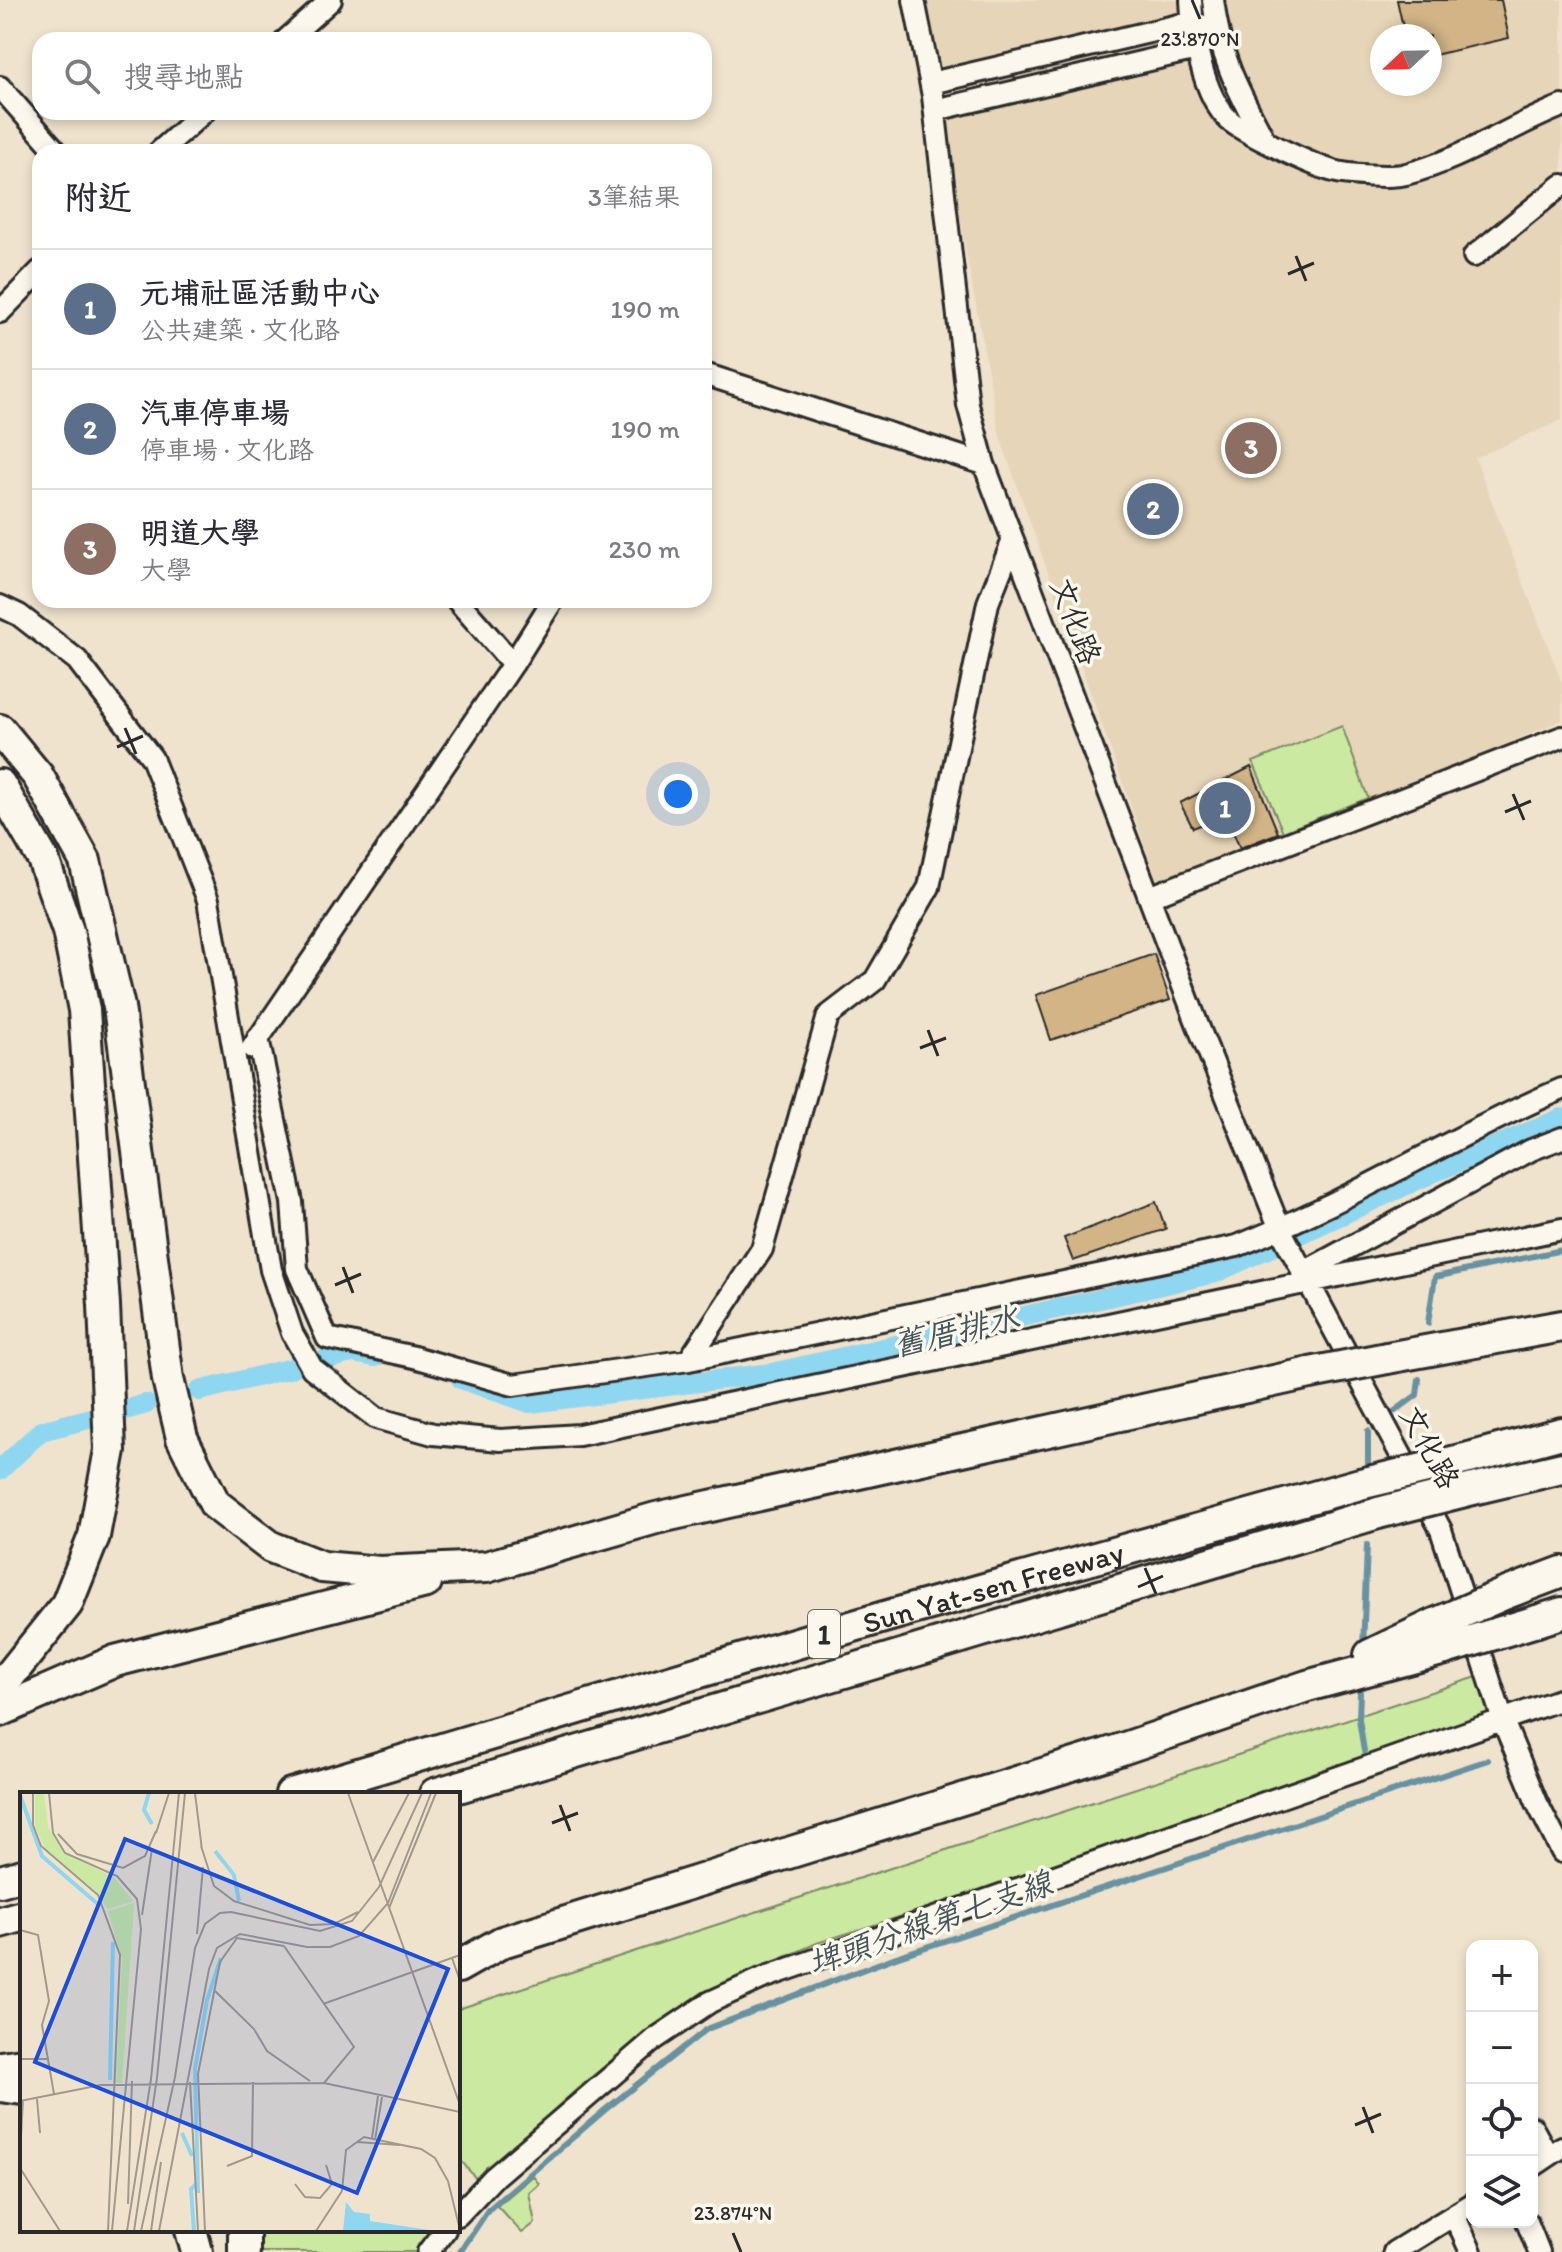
<!DOCTYPE html>
<html lang="zh-TW">
<meta charset="utf-8">
<style>
body{margin:0;font-family:Itim,"LXGW WenKai TC",sans-serif;background:#f2f2f3;color:#2b2b33}
.controls{position:absolute;right:24px;bottom:24px;display:grid;overflow:hidden;border-radius:16px;box-shadow:0 4px 12px #0003}
.controls button{width:72px;height:72px;display:grid;place-items:center;padding:0;border:0;border-bottom:2px solid #e1e1e2;background:#fff;color:#2b2b33;font:40px sans-serif}
.compass{position:absolute;left:1370px;top:24px;width:72px;height:72px;border-radius:50%;background:#fff;box-shadow:0 4px 12px #0003;rotate:248deg}
.you{position:absolute;left:678px;top:794px;width:28px;height:28px;margin:-20px;border:6px solid #fff;border-radius:50%;background:#1a73e8;box-shadow:0 0 0 12px #1a73e833}
.badge{display:grid;place-items:center;width:52px;height:52px;border-radius:50%;background:#1f6fb2;color:#fff;font-size:26px;font-weight:700}
.pin{position:absolute;translate:-50% -50%;border:4px solid #fff;box-shadow:0 2px 8px #0006}
.list{margin:0;padding:0;list-style:none}
h2{display:flex;justify-content:space-between;align-items:center;height:104px;margin:0;padding:0 32px;font-size:34px}
h2 small{font-size:26px;font-weight:400;color:#7c7c81}
.list li{display:grid;grid-template-columns:52px 1fr auto;gap:24px;align-items:center;box-sizing:border-box;height:120px;padding:0 32px;border-top:2px solid #e1e1e2}
.list b{display:block;font-size:30px;white-space:nowrap}
.list p{margin:0;font-size:26px;white-space:nowrap;color:#7c7c81}
.list em{font-size:26px;font-style:normal;color:#7c7c81}
.icon{flex:none;width:44px;height:44px;fill:none;stroke:currentColor;stroke-width:2;stroke-linecap:round;stroke-linejoin:round}
.map{position:relative;flex:none;width:1562px;height:2252px;overflow:hidden}
.search{position:absolute;background:#fff;box-shadow:0 4px 12px #0003;left:32px;top:32px;width:680px;height:88px;display:flex;align-items:center;gap:20px;box-sizing:border-box;padding:0 28px;border-radius:24px;color:#7c7c81;font-size:30px}
.panel{position:absolute;background:#fff;box-shadow:0 4px 12px #0003;left:32px;top:144px;width:680px;height:464px;border-radius:24px}
.map>svg:first-child{display:block}
.built{fill:#e6d5b8;fill-rule:evenodd}
.green{fill:#cbe9a1;stroke:#7b8a66;stroke-width:2}
.lines{fill:none;stroke-linecap:round;stroke-linejoin:round}
.stream{stroke:#6792a1;stroke-width:6}
.canal{stroke:#8fd6f0;stroke-width:20}
.building{fill:#d2b486;stroke:#2b2b2b;stroke-width:2}
.minor-casing{stroke:#2b2b2b;stroke-width:26}
.highway-casing{stroke:#2b2b2b;stroke-width:36}
.minor{stroke:#fbf7ec;stroke-width:20}
.highway{stroke:#fbf7ec;stroke-width:30}
.highway-bridge-casing{stroke:#2b2b2b;stroke-width:36;stroke-linecap:butt}
.highway-bridge{stroke:#fbf7ec;stroke-width:30}
.ticks{fill:none;stroke:#2b2b2b;stroke-width:3}
.labels{text-anchor:middle;dominant-baseline:central;stroke-width:7;stroke-linejoin:round;paint-order:stroke}
.shield{fill:#fbf7ec;stroke:#696865;stroke-width:2}
.shield-label{font-size:28px;font-weight:bold;fill:#2b2b2b}
.street-label{font-size:30px;fill:#2b2b2b;stroke:#fbf7ec}
.water-label{font-size:32px;font-style:italic;fill:#44565c;stroke:#fbf7ec}
.inset-river{fill:none;stroke:#8fd6f0;stroke-width:4}
.inset-road{fill:none;stroke:#a1998c;stroke-width:2}
.view{fill:#1d4ed8;fill-opacity:0.15;stroke:#1d4ed8;stroke-width:4}
.inset-edge{fill:none;stroke:#2b2b2b;stroke-width:4}
.ticks-label{font-size:20px;text-anchor:middle;fill:#2b2b2b;stroke:#fbf7ec;stroke-width:7;stroke-linejoin:round;paint-order:stroke}
</style>
<div class="map">
<svg width="1562" height="2252" viewBox="0 0 1562 2252">
<rect width="100%" height="100%" fill="#efe3cd"/>
<filter id="ink" filterUnits="userSpaceOnUse"><feTurbulence type="fractalNoise" baseFrequency=".0125" numOctaves="2"/><feDisplacementMap in="SourceGraphic" scale="16" xChannelSelector="R" yChannelSelector="G"/><feConvolveMatrix kernelMatrix="1 2 1 2 8 2 1 2 1" color-interpolation-filters="sRGB"/></filter>
<g filter="url(#ink)">
<!-- built -->
<path class="built" d="M925,0H1562V420L1475,458L1562,683V720L1280,839L1158,883L1000,437L963,235ZM1382,36H1430V84H1382Z"/>
<!-- green -->
<path class="green" d="M1342,726L1368,798L1283,832L1253,762Z
M1477,1677L1490,1714L1101,1853L817,1943L729,1982L649,2030L577,2089L477,2180L458,2157V2009Z
M533,2176L539,2184L529,2193L535,2223L522,2233L497,2206Z
M257,2230H431L417,2252H257Z"/>
<g class="lines">
<!-- stream -->
<path class="stream" d="M1428,1323L1435,1277L1562,1250
M1395,1411L1417,1395L1419,1379
M1368,1472V1431
M1363,1649L1367,1545
M1360,1692L1359,1719L1364,1751
M460,2252L488,2210L606,2109L707,2029L896,1957L1488,1760"/>
<!-- canal -->
<path class="canal" d="M326,1359L352,1353L375,1357
M461,1379L530,1403L772,1373L1215,1273L1435,1172L1562,1118
M199,1391L292,1368
M121,1411L146,1404
M0,1470L41,1431L96,1417"/>
</g>
<!-- building -->
<path class="building" d="M1397,0H1501L1509,38L1430,56V36H1405Z
M1251,767L1278,833L1240,848L1225,815L1193,828L1180,803Z
M1154,954L1170,1000L1051,1040L1036,995Z
M1156,1202L1166,1229L1073,1261L1064,1238Z"/>
<g class="lines">
<!-- minor casing -->
<g class="minor-casing">
<path id="minor" d="M914,0L933,96L968,405L984,464L1197,1023L1280,1229L1441,1530L1503,1721L1537,1803L1562,1852
M1191,0C1192,33 1203,96 1229,120C1245,134 1312,165 1333,171C1347,175 1392,178 1406,174C1461,160 1509,127 1562,106
M1213,0C1220,59 1238,90 1265,141
M286,40L331,0
M931,83L1192,22L1217,31L1197,49L935,110
M0,87L57,152
M159,152L204,112
M1474,256L1562,185
M0,312L40,271
M704,374L984,464
M457,600L513,664
M0,606L19,615L77,660L152,758L208,900L271,1270L292,1333L312,1368L376,1418L433,1434L501,1440L579,1435L1562,1229
M1149,897L1562,737
M258,1038L292,1202L297,1269L327,1338L414,1357L513,1385L689,1360L1237,1246C1349,1202 1452,1136 1562,1089
M252,1048L513,664L553,600
M1302,1273L1531,1150L1562,1138
M689,1360L762,1249L828,1016L875,980L929,887L988,603L1013,540
M1532,2127L1548,2156
M1532,2167L1562,2147
M458,2215L494,2177L655,2039L710,2002L763,1978L1562,1699
M1454,2215L1471,2252
M1527,2222L1539,2252
M428,2252L445,2230
M1394,2252L1472,2204"/>
</g>
<!-- highway casing -->
<g class="highway-casing">
<g id="highway">
<path d="M0,730L38,776L85,861L119,1007L168,1379L182,1438L215,1504L271,1547L322,1567L380,1572L486,1567L656,1518L1310,1373"/>
<path d="M0,785L43,859L68,931L84,1010L104,1305L110,1450L94,1536L67,1604L11,1674L0,1682"/>
<path d="M1387,1358L1562,1326"/>
<path d="M1469,1458L1562,1433"/>
<path d="M1473,1489L1562,1468"/>
<path d="M1504,1594L1562,1572"/>
<path d="M1537,1621L1562,1613"/>
<path d="M1370,1655L1435,1624"/>
<path d="M0,1711L115,1661L426,1582"/>
<path id="s1" d="M291,1794L884,1617L1360,1484"/>
<path d="M435,1794L1378,1513"/>
<path d="M0,1881L22,1875"/>
<path d="M0,1922L22,1916"/>
<path d="M458,1967L502,1942L1107,1754L1307,1686L1445,1649"/>
<path d="M0,2067L22,2064"/>
<path d="M0,2086L22,2089"/>
<path d="M191,2230L197,2252"/>
<path d="M244,2252V2230"/>
</g>
</g>
<!-- minor -->
<use href="#minor" class="minor"/>
<!-- highway -->
<use href="#highway" class="highway"/>
<!-- highway-bridge casing -->
<g class="highway-bridge-casing">
<path id="highway-bridge" d="M1310,1373L1387,1358
M1360,1484L1469,1458
M1378,1513L1473,1489
M1435,1624L1504,1594
M1445,1649L1537,1621"/>
</g>
<!-- highway-bridge -->
<use href="#highway-bridge" class="highway-bridge"/>
</g>
</g>
<!-- ticks -->
<path class="ticks" d="M1192,0L1200,19M1296,256L1306,281M1288,274L1314,263M125,728L136,754M117,747L143,736M1513,794L1524,820M1505,812L1531,801M928,1030L938,1056M920,1048L946,1038M343,1267L353,1293M335,1285L361,1274M1145,1568L1156,1594M1138,1587L1163,1576M560,1805L570,1831M552,1823L578,1813M1363,2107L1373,2133M1355,2125L1381,2114M733,2233L741,2252"/>
<g class="labels">
<!-- shield labels -->
<rect class="shield" x="808" y="1610" width="32" height="48" rx="6"/>
<g class="shield-label">
<text x="824" y="1634">1</text>
</g>
<!-- street labels -->
<g class="street-label">
<text transform="translate(1076 621) rotate(69)">文化路</text>
<text transform="translate(1430 1447) rotate(61)">文化路</text>
<text stroke="none"><textPath href="#s1" startOffset="732">Sun Yat-sen Freeway</textPath></text>
</g>
<!-- water labels -->
<g class="water-label">
<text transform="translate(956 1331) rotate(-13)">舊厝排水</text>
<text transform="translate(930 1923) rotate(-19)">埤頭分線第七支線</text>
</g>
</g>
<!-- overview -->
<g transform="translate(20 1792)">
<rect width="440" height="440" fill="#efe3cd"/>
<path d="M15,1H24L28,36L44,61L94,85L113,109L88,117L73,97L28,62L15,35ZM114,111L102,291H96L102,167L88,119Z" fill="#cbe9a1"/>
<path d="M326,410L334,420L350,422V429L416,439H323Z" fill="#8fd6f0"/>
<path class="inset-river" d="M129,1L124,18L132,32M0,3L22,64L80,114M195,59L214,83L219,109M90,288L93,150M162,341L172,364M178,401L175,277L187,208L201,166M174,439L171,397L178,390"/>
<path class="inset-road" d="M13,1V33L21,54L78,103L100,163L88,439M29,1L33,41L45,61L97,84L117,107L121,137L92,439M175,1L182,58M328,1L440,313M136,41L149,1M38,42L57,62L103,76L125,64L136,39M181,54L194,94L214,109L290,133L314,132L338,120M353,70L389,1M369,116L416,1M122,123L132,57M0,138L18,143L29,209L22,233L34,302M177,142L183,75M264,154L334,255L304,291M432,166L440,189M194,198L234,237L247,259L290,289M303,212L440,163M0,267H28M170,290L178,439M17,307L20,341M0,309L81,293L304,291L440,320M352,346L358,304M355,348L362,305M337,350L380,353M0,361L3,309M207,374L232,364L233,290M0,376L40,439M275,392L285,405L300,406L312,392L306,373M108,412L112,289M107,439L131,287L159,1M114,439L137,286L165,1M121,439L155,285L175,156L185,132L200,121L211,120L300,139L332,129L359,95L402,1M131,439L141,370M139,439L189,177L197,156L220,142L287,155H310L339,144L368,111L411,1M185,439L178,282L200,170L217,146L264,154M296,439L322,399L326,358L344,345L401,357L415,366L428,389L440,438"/>
<path class="view" d="M105,47L428,177L337,401L15,270Z"/>
<rect width="440" height="440" class="inset-edge"/>
</g>
<g class="ticks-label">
<text x="1200" y="46">23.870°N</text>
<text x="733" y="2220">23.874°N</text>
</g>
</svg>
<div class="controls">
<button>+</button>
<button>−</button>
<button><svg class="icon" aria-label="locate" viewBox="0 0 24 24"><circle cx="12" cy="12" r="6"/><path d="M12 2v4M12 18v4M2 12h4M18 12h4"/></svg></button>
<button><svg class="icon" aria-label="layers" viewBox="0 0 24 24"><path d="M12 4l9 5-9 5-9-5zM3 14l9 5 9-5"/></svg></button>
</div>
<svg class="compass" viewBox="-18 -18 36 36"><path d="M0-13l5 13h-10z" fill="#e53935"/><path d="M0 13l5-13h-10z" fill="#7c7c81"/></svg>
<div class="you"></div>
<div class="pin badge" style="left:1225px;top:808px;background:#5c6f8a">1</div>
<div class="pin badge" style="left:1153px;top:509px;background:#5c6f8a">2</div>
<div class="pin badge" style="left:1251px;top:448px;background:#8d6e63">3</div>
<div class="search"><svg class="icon" aria-label="search" viewBox="0 0 24 24"><circle cx="10" cy="10" r="6"/><path d="M15 15l6 6"/></svg>搜尋地點</div>
<section class="panel">
<h2>附近<small>3筆結果</small></h2>
<ul class="list">
<li><span class="badge" style="background:#5c6f8a">1</span><div><b>元埔社區活動中心</b><p>公共建築 · 文化路</p></div><em>190 m</em></li>
<li><span class="badge" style="background:#5c6f8a">2</span><div><b>汽車停車場</b><p>停車場 · 文化路</p></div><em>190 m</em></li>
<li><span class="badge" style="background:#8d6e63">3</span><div><b>明道大學</b><p>大學</p></div><em>230 m</em></li>
</ul>
</section>
</div>
